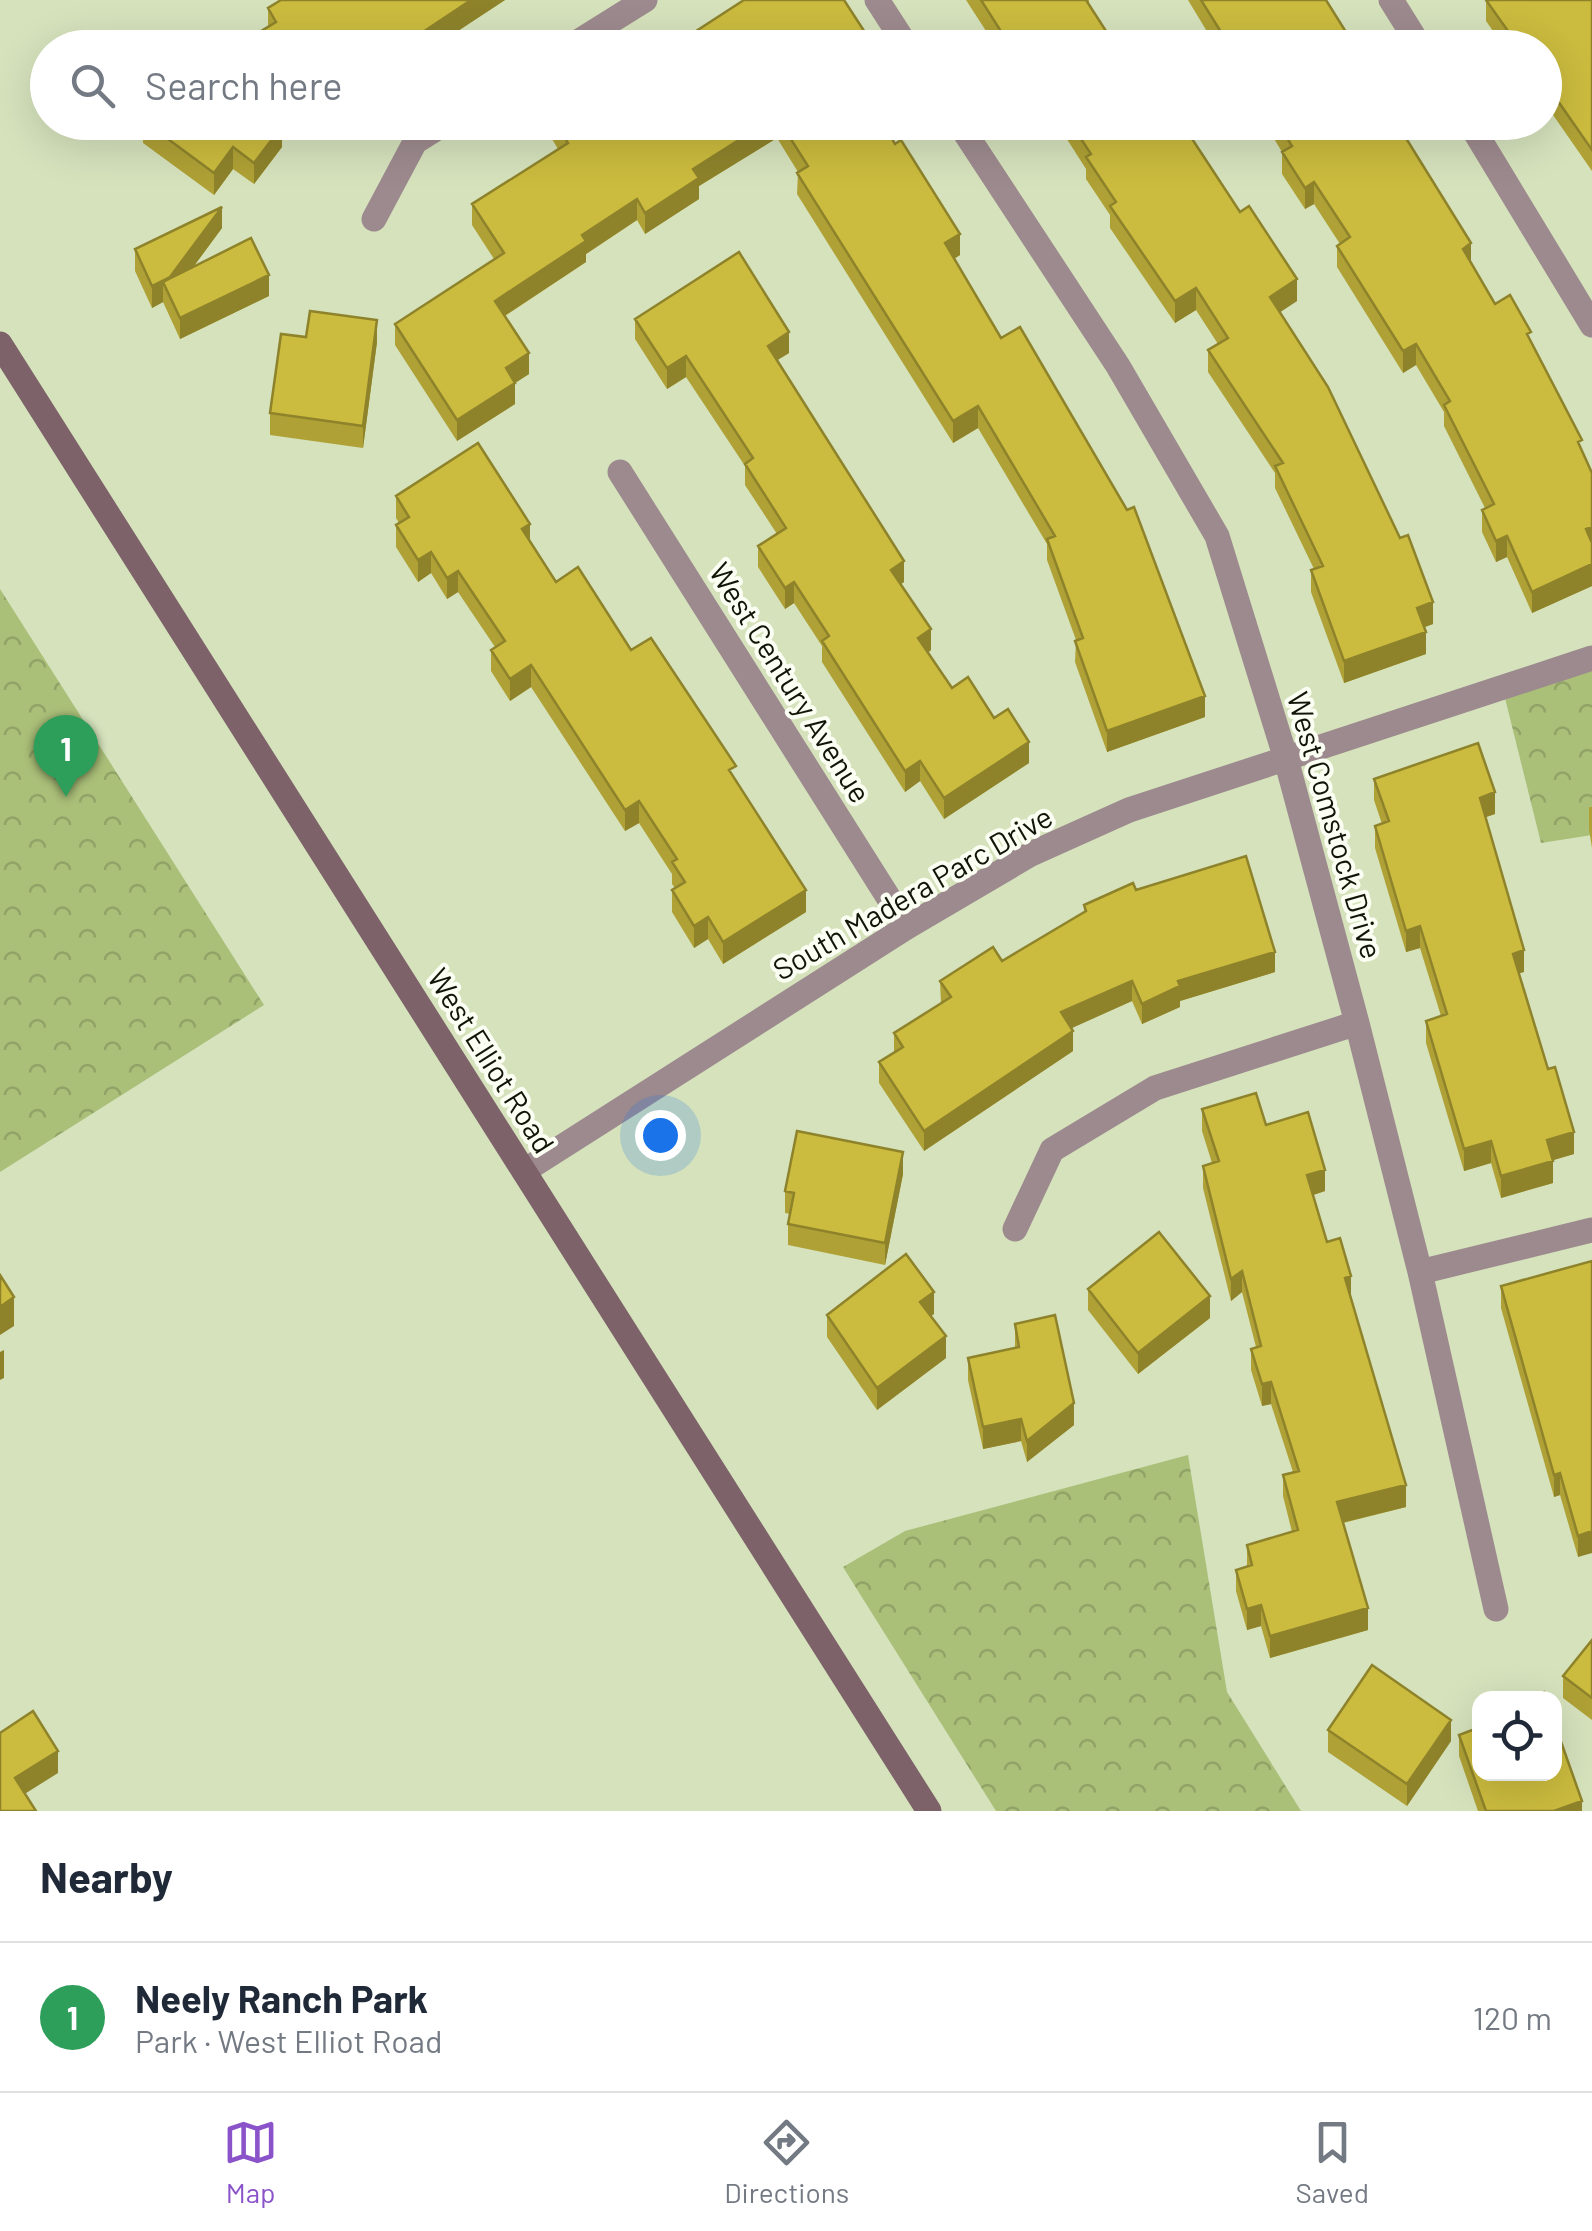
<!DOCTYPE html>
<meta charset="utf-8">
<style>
body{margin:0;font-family:Barlow,sans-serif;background:#f2f2f3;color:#1f2937}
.controls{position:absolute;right:30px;bottom:30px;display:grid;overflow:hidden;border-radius:20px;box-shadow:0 10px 40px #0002}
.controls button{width:90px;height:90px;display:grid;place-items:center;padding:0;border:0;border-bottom:2px solid #e0e1e3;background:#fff;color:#1f2937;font:50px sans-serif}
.you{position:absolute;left:660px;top:1135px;width:35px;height:35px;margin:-25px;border:8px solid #fff;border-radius:50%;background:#1a73e8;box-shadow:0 0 0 15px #1a73e833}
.badge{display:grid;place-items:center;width:65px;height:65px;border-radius:50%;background:#8a53ca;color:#fff;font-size:32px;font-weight:700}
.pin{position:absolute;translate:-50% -82px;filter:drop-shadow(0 2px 5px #0008)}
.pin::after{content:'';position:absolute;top:52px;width:35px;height:30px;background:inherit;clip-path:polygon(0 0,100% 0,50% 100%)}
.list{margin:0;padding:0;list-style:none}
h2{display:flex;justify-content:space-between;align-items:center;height:130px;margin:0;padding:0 40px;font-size:42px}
h2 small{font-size:32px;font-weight:400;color:#747a83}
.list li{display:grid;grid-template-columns:65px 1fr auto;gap:30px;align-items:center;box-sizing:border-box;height:150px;padding:0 40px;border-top:2px solid #e0e1e3}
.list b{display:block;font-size:38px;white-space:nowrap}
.list p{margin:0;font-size:32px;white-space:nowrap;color:#747a83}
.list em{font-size:32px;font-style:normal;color:#747a83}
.icon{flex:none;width:55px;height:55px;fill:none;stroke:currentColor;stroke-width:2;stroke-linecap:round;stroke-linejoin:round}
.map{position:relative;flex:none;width:1592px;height:1811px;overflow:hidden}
.search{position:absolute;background:#fff;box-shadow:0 10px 40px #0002;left:30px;right:30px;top:30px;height:110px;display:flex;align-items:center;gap:25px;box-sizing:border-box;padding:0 35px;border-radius:55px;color:#747a83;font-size:38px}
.sheet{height:280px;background:#fff}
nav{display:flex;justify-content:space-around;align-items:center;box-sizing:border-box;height:140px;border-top:2px solid #e0e1e3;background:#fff;font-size:28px;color:#747a83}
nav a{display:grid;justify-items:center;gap:5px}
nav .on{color:#8a53ca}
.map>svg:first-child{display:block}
.forest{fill:url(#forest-crowns)}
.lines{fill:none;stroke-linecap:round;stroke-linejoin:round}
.minor{stroke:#9d8a8e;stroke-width:25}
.tertiary{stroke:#9d8a8e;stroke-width:25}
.secondary{stroke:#7d6269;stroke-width:25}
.wall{fill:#afa135}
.shaded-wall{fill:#8e832b}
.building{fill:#cbbb3e;stroke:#8e832b;stroke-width:2.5}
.labels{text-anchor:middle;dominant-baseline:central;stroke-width:8;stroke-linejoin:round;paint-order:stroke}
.street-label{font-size:30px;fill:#111507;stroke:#fbfff3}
</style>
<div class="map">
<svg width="1592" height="1811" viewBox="0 0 1592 1811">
<defs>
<pattern id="forest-crowns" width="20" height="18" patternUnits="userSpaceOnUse" patternTransform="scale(2.5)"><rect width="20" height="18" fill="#aabf78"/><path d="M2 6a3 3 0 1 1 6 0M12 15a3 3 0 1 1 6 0" fill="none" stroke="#91a366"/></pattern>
</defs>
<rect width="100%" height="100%" fill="#d5e2bc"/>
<!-- forest -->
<path class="forest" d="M0,589L264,1005L0,1172Z
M1592,658V835L1541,843L1502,686Z
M1188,1455L1227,1692L1301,1811H996L843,1567L905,1531Z"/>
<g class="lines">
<!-- minor -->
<path class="minor" d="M877,0L908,48
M1391,0L1421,48
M568,48L645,0
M958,122L1118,366L1217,536L1286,759L1357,1023L1420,1272L1496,1609
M1469,122L1592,325
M374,219L415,142L447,122
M620,472L907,927
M1015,1229L1052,1150L1155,1088L1357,1023
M1420,1272L1592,1230"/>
<!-- tertiary -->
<path class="tertiary" d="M524,1171L907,927L1031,854L1129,810L1592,658"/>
<!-- secondary -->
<path class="secondary" d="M0,344L929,1811"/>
</g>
<!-- wall -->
<path class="wall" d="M281,0H505L432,48H258V33L268,27V8Z
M966,0H1089V5L1117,48H997Z
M1188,0H1326L1356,48H1217Z
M1486,0H1592V171L1544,102V48H1505L1486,21Z
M143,122H277L282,147L254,184L233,169L214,195L143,143Z
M552,122H882L960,255L954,259L1205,717L1107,752L1075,662L1076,640L1047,560V544L978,428L953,443L797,194L798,172L777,138L699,186V199L645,234L637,220L586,254V262L505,316L529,374L515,383V404L457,441L395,345V324L494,259L472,225V204L558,149L552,139Z
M1056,122H1166L1297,301L1279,312L1433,624L1424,627L1426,654L1344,683L1311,592V570L1314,569L1275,488V473L1208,372V350L1218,344L1196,310L1175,323L1110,228V215L1086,179V169Z
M1264,122H1396L1471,264L1495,304L1531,344L1592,473V586L1532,613L1507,557L1496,562L1482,532V510L1485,508L1444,426V412L1416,365L1403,373L1337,267V246L1340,244L1314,204L1305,209L1282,174V152Z
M222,228L194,266L269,296L180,339L163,302L152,308L135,271V249Z
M635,319L789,353L777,360L904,582L901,584L931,650L928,653L952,688L994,718L1029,763L944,819L920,781L905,792L822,662V646L794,603L785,609L758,567V546L777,534L745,485V466L686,377L667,389L635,339Z
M306,337L377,342L363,448L270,435V413Z
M396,496L530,542L556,582L631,650L736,779L806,912L723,964L708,939L694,948L672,912V890L675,888L672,884V874L639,823L625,831L531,687L510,701L491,671V650L495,647L458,592L447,599L431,573L418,582L396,547V525L399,523L396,518Z
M1374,779L1495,814L1486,817L1524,972L1519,973L1574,1154L1553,1160V1183L1501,1198L1491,1163L1464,1171L1426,1043V1021L1441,1016L1420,948L1406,952L1375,848V826L1382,824L1374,800Z
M1589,807H1592V848L1589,829Z
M1136,890L1275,972L1180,1001V1007L1142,1024L1132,1001L1071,1028L1073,1051L924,1151L879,1083V1062L894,1053V1033L941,1003L940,981L1002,961L1084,912V905Z
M1202,1109L1266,1125L1325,1191L1313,1195L1327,1242L1351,1298L1406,1507L1343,1523L1368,1630L1270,1658L1261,1626L1247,1630L1236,1591V1570L1247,1567V1545L1292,1532L1283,1496V1475L1293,1472L1271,1404L1262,1406L1251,1370V1349L1256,1347L1242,1292L1231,1301L1203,1188V1166L1212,1163L1202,1131Z
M903,1174L885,1265L788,1245V1224L790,1214L785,1213V1191Z
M1592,1261L1578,1557L1560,1495L1554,1497L1501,1308V1286Z
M1088,1289L1210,1318L1138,1374L1088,1310Z
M934,1314L931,1316L946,1358L877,1410L827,1337V1315Z
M1015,1324L1074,1425L1027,1462L1021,1441L983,1449L968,1380V1358L1015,1348Z
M1592,1640V1720L1563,1698V1676Z
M1328,1730L1451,1741L1407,1806L1328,1752Z
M1459,1735L1582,1811H1478L1459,1756Z"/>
<!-- shaded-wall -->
<path class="shaded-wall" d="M471,0H505L432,48H399Z
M868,37V48H852Z
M1016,39V48H1009V44Z
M767,122H777V138L699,186V199L645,234V213L693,169Z
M282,126V147L254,184V163Z
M233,147V169L214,195V173Z
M1314,182V204L1305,209V188Z
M637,199V220L586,254V262L495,322V301L582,235Z
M222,207V228L171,297L163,282V302L152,308V286Z
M960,234V255L945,264V243Z
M1471,243V265L1463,249Z
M269,275V296L180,339V318Z
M1297,279V301L1270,319V297Z
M1196,288V310L1175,323V301Z
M377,320V342L363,448V426Z
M789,332V353L768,366V346Z
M1416,344V365L1403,373V351Z
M529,353V374L515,383V404L457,441V420L506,368Z
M686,356V377L667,389V368Z
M978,406V428L953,443V421Z
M530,524V546L522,529Z
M1592,527V548L1586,529Z
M1507,536V557L1496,562V541Z
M431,552V573L418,582V560Z
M904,561V582L891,591V570Z
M1592,564V586L1532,613V592Z
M458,571V592L447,599V578Z
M794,582V603L785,609V588Z
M1433,602V624L1417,630V608Z
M931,629V650L918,659V638Z
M1426,632V654L1344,683V661Z
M531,665V687L510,701V679Z
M1205,696V717L1107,752V731Z
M1029,742V763L944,819V798Z
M920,761V781L905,792V771Z
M1495,792V814L1480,819V798Z
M639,801V823L625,831V810Z
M806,890V912L723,964V942Z
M708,917V939L694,948V926Z
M1420,926V948L1406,952V931Z
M1524,950V972L1513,975V954Z
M1275,952V972L1180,1001V1007L1142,1024V1004L1178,981Z
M1132,981V1001L1061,1033V1012Z
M1073,1031V1051L924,1151V1131Z
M1574,1132V1154L1547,1162V1140Z
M1491,1141V1163L1464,1171V1149Z
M903,1152V1174L885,1265V1243Z
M1553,1161V1183L1501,1198V1176Z
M1325,1170V1191L1307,1197V1175Z
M1242,1271V1292L1231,1301V1279Z
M1351,1276V1298L1345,1278Z
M934,1292V1314L920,1324V1302Z
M1210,1296V1318L1138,1374V1353Z
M14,1297V1326L0,1335V1307Z
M946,1336V1358L877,1410V1388Z
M4,1350V1378L0,1380V1352Z
M1271,1382V1404L1262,1406V1384Z
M1074,1403V1425L1027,1462V1441Z
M1021,1419V1441L983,1449V1427Z
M1560,1473V1495L1554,1497V1475Z
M1406,1485V1507L1337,1524V1502Z
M1592,1531V1553L1578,1557V1536Z
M1261,1605V1626L1247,1630V1609Z
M1368,1608V1630L1270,1658V1636Z
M1451,1720V1741L1407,1806V1784Z
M58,1751V1773L15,1800V1778Z
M1582,1801V1811H1554Z"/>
<!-- building -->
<path class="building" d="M281,0H471L399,48H267L258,33L276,22L268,8Z
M744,0H844L868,37L852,48H670Z
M981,0H1086L1117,48H1022L1016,39L1009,44Z
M1201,0H1326L1356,48H1231Z
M1486,0H1592V150L1544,81V48H1520Z
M145,122H277L282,126L254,163L233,147L214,173Z
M555,122H767L693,169L699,178L645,213L637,199L582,235L586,241L495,301L529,353L506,368L515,383L457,420L395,324L504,253L472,204L568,143Z
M780,122H882L895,144L901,140L960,234L945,243L1001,338L1020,327L1127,510L1134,507L1205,696L1107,731L1075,641L1083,638L1047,539L1055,536L978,406L953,421L797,173L808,166Z
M1070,122H1166L1172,132L1183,125L1240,212L1249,206L1297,279L1270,297L1328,387L1400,538L1408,535L1433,602L1417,608L1426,632L1344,661L1311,570L1323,566L1275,466L1283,463L1208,350L1228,338L1196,288L1175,301L1110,206L1116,202L1086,157L1091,154Z
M1277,122H1396L1471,243L1463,249L1495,304L1510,295L1531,332L1527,334L1582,440L1578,442L1592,473V527L1586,529L1592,543V564L1532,592L1507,536L1496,541L1482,510L1494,504L1444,405L1450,401L1416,344L1403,351L1337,246L1350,237L1314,182L1305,188L1282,152L1292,146Z
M222,207L170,277L152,286L135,249Z
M251,238L269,275L180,318L163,282Z
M739,252L789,332L768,346L904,561L891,570L931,629L918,638L952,688L968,677L994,718L1008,709L1029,742L944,798L920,761L905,771L822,641L829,636L794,582L785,588L758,546L786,528L745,464L753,458L686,356L667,368L635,319Z
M310,311L377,320L363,426L270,413L281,334L306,337Z
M478,443L530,524L522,529L556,582L578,567L631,650L651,638L736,766L729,770L806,890L723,942L708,917L694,926L672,890L685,882L672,862L677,859L639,801L625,810L531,665L510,679L491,650L505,641L458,571L447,578L431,552L418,560L396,525L409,517L396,496Z
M1478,743L1495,792L1480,798L1524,950L1513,954L1548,1069L1555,1067L1574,1132L1547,1140L1553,1161L1501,1176L1491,1141L1464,1149L1426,1021L1447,1014L1420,926L1406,931L1375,826L1389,821L1374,779Z
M1246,856L1275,952L1178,981L1180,986L1142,1004L1132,981L1061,1012L1073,1031L924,1131L879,1062L903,1047L894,1033L951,997L940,981L993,947L1002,961L1086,911L1084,905L1133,883L1136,890Z
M1256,1093L1266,1125L1308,1112L1325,1170L1307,1175L1327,1242L1340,1238L1351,1276L1345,1278L1406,1485L1337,1502L1368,1608L1270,1636L1261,1605L1247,1609L1236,1570L1252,1565L1247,1545L1298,1530L1283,1475L1299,1471L1271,1382L1262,1384L1251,1349L1261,1346L1242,1271L1231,1279L1203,1166L1219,1161L1202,1109Z
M797,1131L903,1152L885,1243L788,1224L794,1193L785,1191Z
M1159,1232L1210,1296L1138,1353L1088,1289Z
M906,1254L934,1292L920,1302L946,1336L877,1388L827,1315Z
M1592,1261V1531L1578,1536L1560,1473L1554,1475L1501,1286Z
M0,1275L14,1297L0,1307Z
M1055,1315L1074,1403L1027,1441L1021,1419L983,1427L968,1358L1019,1347L1015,1324Z
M1592,1640V1698L1563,1676Z
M1372,1665L1451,1720L1407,1784L1328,1730Z
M1544,1692L1546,1698H1523Z
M33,1711L58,1751L15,1778L36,1811H0V1733Z
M1554,1722L1582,1801L1554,1811H1486L1459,1735L1480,1727V1774H1554Z"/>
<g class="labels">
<!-- street labels -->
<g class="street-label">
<text transform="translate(791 682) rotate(58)">West Century Avenue</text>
<text transform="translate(1336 825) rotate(74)">West Comstock Drive</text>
<text transform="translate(912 892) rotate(-30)">South Madera Parc Drive</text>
<text transform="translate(492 1060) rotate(58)">West Elliot Road</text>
</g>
</g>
</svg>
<div class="controls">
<button><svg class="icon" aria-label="locate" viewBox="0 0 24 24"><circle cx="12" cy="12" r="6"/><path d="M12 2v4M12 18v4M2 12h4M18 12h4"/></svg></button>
</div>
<div class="you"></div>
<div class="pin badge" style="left:66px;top:797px;background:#2e9e5b">1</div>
<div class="search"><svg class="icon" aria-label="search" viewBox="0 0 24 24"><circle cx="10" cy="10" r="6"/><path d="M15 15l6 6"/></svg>Search here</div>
</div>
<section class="sheet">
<h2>Nearby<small></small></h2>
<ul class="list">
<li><span class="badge" style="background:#2e9e5b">1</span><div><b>Neely Ranch Park</b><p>Park · West Elliot Road</p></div><em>120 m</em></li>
</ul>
</section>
<nav>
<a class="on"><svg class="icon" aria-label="map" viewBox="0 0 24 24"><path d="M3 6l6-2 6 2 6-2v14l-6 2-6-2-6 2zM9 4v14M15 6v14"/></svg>Map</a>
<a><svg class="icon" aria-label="directions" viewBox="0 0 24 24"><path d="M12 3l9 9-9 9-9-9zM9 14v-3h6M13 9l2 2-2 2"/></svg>Directions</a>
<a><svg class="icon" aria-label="saved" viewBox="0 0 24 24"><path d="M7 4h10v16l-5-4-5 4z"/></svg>Saved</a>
</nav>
